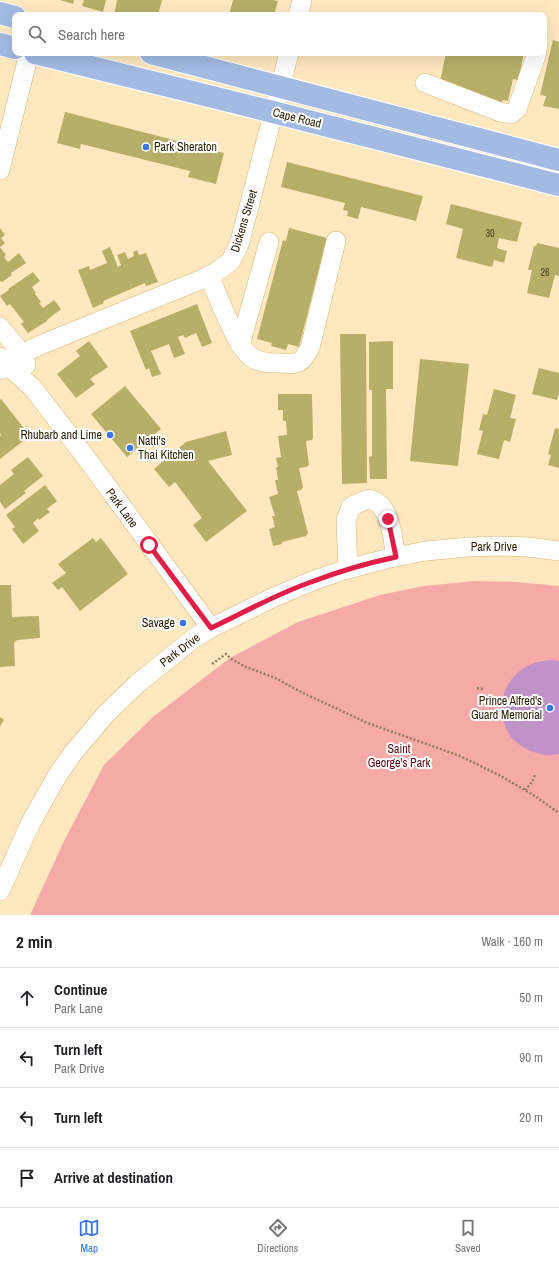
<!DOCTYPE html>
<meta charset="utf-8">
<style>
body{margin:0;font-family:"Archivo Narrow",sans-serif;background:#f2f2f2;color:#202124}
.stop{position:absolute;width:12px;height:12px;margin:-9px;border:3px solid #e11d48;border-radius:50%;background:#fff}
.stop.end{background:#e11d48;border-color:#fff;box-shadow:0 1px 4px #0008}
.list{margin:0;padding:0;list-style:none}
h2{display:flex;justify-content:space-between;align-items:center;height:52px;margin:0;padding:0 16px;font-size:17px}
h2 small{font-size:13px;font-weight:400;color:#757577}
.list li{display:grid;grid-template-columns:26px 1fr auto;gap:12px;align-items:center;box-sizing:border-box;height:60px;padding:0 16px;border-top:1px solid #e0e0e0}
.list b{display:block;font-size:15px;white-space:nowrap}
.list p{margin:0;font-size:13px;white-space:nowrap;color:#757577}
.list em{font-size:13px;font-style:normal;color:#757577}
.icon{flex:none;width:22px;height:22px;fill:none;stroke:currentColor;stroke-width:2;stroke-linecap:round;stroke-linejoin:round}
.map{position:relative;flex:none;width:559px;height:915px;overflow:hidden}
.search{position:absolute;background:#fff;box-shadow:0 4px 16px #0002;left:12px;right:12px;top:12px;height:44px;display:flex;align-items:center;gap:10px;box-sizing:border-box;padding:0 14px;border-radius:8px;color:#757577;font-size:15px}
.sheet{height:292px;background:#fff}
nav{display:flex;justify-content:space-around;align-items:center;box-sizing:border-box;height:56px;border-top:1px solid #e0e0e0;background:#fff;font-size:11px;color:#757577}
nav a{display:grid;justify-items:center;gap:2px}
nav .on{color:#3a75e4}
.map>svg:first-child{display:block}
.green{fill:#f6aaa7}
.water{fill:#c192c8}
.building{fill:#b7ae67}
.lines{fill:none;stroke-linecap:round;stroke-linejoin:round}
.minor-casing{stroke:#d8b370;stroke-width:20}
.major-casing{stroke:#fff;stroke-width:24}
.path{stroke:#8f7d5c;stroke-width:2.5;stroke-dasharray:2 2;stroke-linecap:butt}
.minor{stroke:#fff;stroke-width:19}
.major{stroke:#a3bae3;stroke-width:22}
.route{stroke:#e11d48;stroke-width:5}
.poi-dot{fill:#3a75e4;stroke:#fff;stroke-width:1.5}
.labels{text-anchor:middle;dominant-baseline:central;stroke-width:4;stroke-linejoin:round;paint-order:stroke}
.number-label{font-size:10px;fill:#4c401a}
.street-label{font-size:12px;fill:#291b00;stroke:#fff}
.poi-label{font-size:12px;fill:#291b00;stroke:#fff;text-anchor:end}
.park-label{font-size:12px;fill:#510e13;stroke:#fff}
</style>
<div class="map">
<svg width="559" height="915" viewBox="0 0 559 915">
<rect width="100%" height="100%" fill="#fee8c0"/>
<!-- green -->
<path class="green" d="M475,581L516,582L559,586V915H30L65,839L104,765L153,717L230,658L298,622L380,595L424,586Z"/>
<!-- water -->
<path class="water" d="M550,660L559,661V754C553,755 546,756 541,754C530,752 519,746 512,738C495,717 500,682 524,668C532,663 540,661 550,660Z"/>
<!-- building -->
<path class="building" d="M60,0H74L73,4Z
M84,0H106L103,12L82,6Z
M117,0H162L158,15H114Z
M233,0H273L278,1L274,15H229Z
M553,40L559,42V109L543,106L546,96L540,95Z
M446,53H524L518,80L513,79L508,101L503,100L500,104L439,86Z
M65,112L224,153L216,184L188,177L190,171L81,144L80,149L57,143Z
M287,162L423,196L416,221L361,207L358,219L347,216L348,211L343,210L345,203L281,187Z
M451,204L522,222L517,242L499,238L497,248L507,251L504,263L494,260L492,267L456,258L463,229L446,224Z
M0,228L5,235L1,238L5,243L0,247Z
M289,228L327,238L299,347L288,344L286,350L271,346L272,343L257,339L283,240L286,241Z
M537,243L559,248V276L555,275L549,298L527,293L532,270H528L534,246H536Z
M0,247L6,255L4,257L8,262L19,253L26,263L11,273L12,275L2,282L1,281L0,282Z
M110,247L118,267L121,265L117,255L125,252L128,259L134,256L133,252L137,250L139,255L146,253L158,282L146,286L145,283L103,301L104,303L93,308L78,270L89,266L90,270L107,263L102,251Z
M33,272L40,281L32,287L36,293L35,294L41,302L39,303L43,308L54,300L61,309L47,320V321L28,333L21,324L24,322L10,304L7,306L0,296L9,290L8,289Z
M197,304L212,343L202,347L196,333L185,338L183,335L178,337L185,354L174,358L169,344L151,351L161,374L152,377L149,368L146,370L130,331Z
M340,334H366L367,483L342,484Z
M89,341L108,367L90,379L95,384L76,398L57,374L80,356L76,351Z
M393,341V389H386L387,479H370L369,457L372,456V390H369V342Z
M420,359L469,364L458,466L410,461Z
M539,368L559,373V394L557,400L532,394Z
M125,386L161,429L127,457L91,414Z
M494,389L516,395L510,418L516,419L510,442L504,440L499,459L477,454L483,431L479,430L483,414L487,415Z
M278,394H311L312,395L313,438L312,440L306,441L309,465L306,467L299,468L303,487L301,490L297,491L308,533L306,536L282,542V544L273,546L269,529L275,527L272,516H275L269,497L278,494L275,480H278L276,467H278L276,458L281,457L278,436L287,435L286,421H283V410H278Z
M1,399L30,436L0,459V436L1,435L0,433V400Z
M555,428L559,429V468L548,465L551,455L548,454Z
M226,431L232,455L208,461L247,511L206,542L193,525L202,518L175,482L169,487L154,469L186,442Z
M28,457L43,476L24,491L26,493L5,509L0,502V485L14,474L11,470Z
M45,485L57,501L47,509L50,512L39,520L38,518L33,523L39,531L23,544L12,529L15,527L6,515Z
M93,538L96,542L101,538L128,574L80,611L62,587L58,590L52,583L66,573L58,564Z
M0,585H11L12,617L39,616L40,638L17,640L14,643L15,666L0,667Z
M0,717L4,720L0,726Z"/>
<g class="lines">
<!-- minor casing -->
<g class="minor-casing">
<path id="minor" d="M298,15L302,0
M425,83L500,112L511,114L517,109L537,53
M0,170L29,53
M209,275C217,294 236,346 251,357C259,363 271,363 280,363C299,364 300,365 310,348L336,241
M0,327L22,354L26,365
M240,345L269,242
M0,357L7,365L33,388L90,463L211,628
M0,370L22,354L38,346L200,280L216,272L231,261L239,245L289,53
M348,569L346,520L351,507C357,504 366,498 372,500C391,506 393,541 396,557
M0,891L30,824L57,776L73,753L105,715L137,684L194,638L211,628L272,598L312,581L344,570L390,558L426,551L468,547L498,546L528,547L559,551"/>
</g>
<!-- major casing -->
<g class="major-casing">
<path id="major" d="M0,13L15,17
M0,44L15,48
M35,53L273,112L559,185
M151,53L559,160"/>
</g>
<!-- path -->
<path class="path" d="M212,664L226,654L230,658L244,666L275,678L307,695L329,705L365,722L460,756L499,775L535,796L559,813
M477,688L483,689
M525,790L532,782L535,775"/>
<!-- minor -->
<use href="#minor" class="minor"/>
<!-- major -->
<use href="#major" class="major"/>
</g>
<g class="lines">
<!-- route -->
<path class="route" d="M149,545L211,628C245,612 278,593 314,581C340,571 368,563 396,557L388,519"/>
</g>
<!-- markers -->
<g class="poi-dot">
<circle cx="146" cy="147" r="4"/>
<circle cx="110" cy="435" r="4"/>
<circle cx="130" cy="448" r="4"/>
<circle cx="183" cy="623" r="4"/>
<circle cx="550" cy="708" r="4"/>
</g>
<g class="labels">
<!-- number labels -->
<g class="number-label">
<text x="490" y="233">30</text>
<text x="545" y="272">26</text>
</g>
<!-- street labels -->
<g class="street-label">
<text transform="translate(297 118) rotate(14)">Cape Road</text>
<text transform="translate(244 221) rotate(-73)">Dickens Street</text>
<text transform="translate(122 508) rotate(54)">Park Lane</text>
<text x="494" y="547">Park Drive</text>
<text transform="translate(180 650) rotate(-37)">Park Drive</text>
</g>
<!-- poi labels -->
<g class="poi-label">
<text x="154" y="147" text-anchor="start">Park Sheraton</text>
<text x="102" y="435">Rhubarb and Lime</text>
<text x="138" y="441" text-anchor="start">Natti's<tspan x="138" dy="14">Thai Kitchen</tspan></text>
<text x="175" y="623">Savage</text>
<text x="542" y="701">Prince Alfred's<tspan x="542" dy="14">Guard Memorial</tspan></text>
</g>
<!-- park labels -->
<g class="park-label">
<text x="399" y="749">Saint<tspan x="399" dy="14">George's Park</tspan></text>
</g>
</g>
</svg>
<div class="stop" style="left:149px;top:545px"></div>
<div class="stop end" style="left:388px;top:519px"></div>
<div class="search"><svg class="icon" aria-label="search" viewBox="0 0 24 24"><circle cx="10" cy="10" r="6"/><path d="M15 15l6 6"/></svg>Search here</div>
</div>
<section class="sheet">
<h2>2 min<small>Walk · 160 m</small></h2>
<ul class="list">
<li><svg class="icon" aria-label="ahead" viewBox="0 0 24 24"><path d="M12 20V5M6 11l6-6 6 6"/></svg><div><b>Continue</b><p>Park Lane</p></div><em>50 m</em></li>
<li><svg class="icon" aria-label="left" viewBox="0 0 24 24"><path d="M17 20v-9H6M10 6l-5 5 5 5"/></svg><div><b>Turn left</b><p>Park Drive</p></div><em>90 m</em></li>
<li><svg class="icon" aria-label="left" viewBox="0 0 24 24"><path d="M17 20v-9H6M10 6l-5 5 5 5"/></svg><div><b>Turn left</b></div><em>20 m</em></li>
<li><svg class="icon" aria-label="arrive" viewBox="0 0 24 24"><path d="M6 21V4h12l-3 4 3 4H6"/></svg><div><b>Arrive at destination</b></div></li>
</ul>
</section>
<nav>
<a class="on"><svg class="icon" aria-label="map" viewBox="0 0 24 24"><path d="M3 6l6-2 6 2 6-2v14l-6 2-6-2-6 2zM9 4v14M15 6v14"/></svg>Map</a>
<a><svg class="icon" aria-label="directions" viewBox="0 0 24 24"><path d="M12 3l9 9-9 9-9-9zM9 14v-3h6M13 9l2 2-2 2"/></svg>Directions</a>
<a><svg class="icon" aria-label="saved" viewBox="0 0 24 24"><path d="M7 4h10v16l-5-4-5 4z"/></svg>Saved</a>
</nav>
